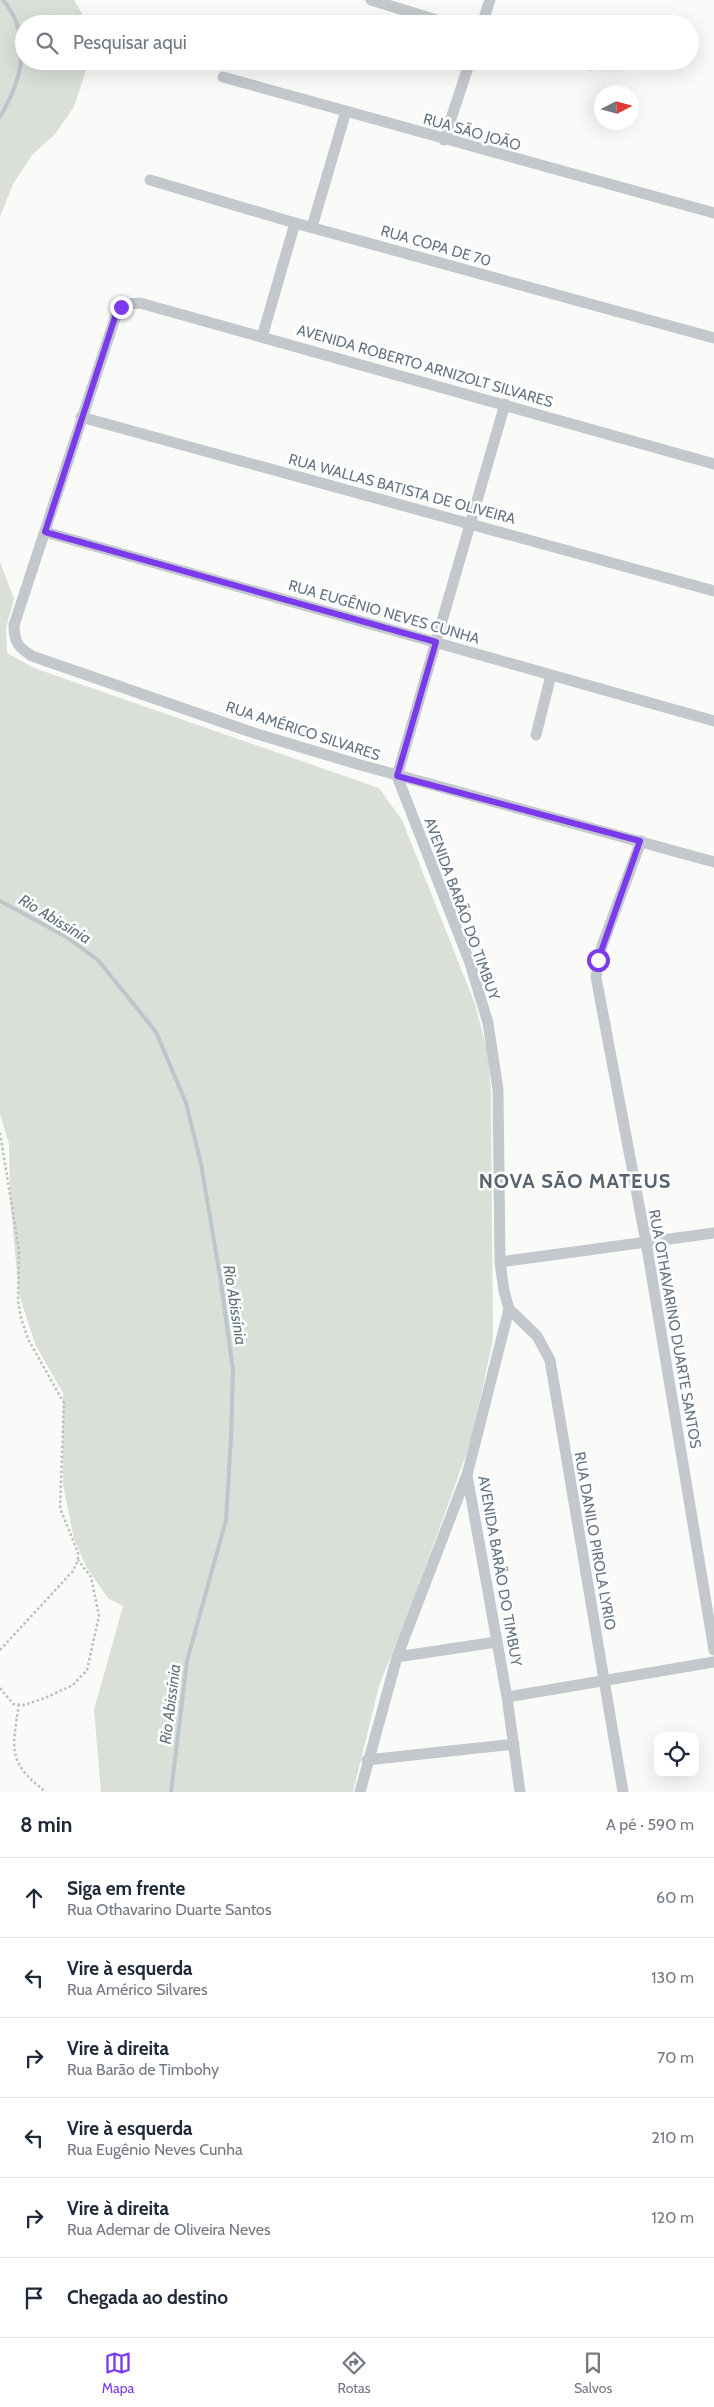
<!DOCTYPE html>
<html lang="pt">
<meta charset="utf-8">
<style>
body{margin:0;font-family:Cabin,sans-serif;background:#f6f6f7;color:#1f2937}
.controls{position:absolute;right:15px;bottom:15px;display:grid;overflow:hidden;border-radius:10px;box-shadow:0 5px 20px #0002}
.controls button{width:45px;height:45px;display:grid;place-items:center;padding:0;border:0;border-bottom:1px solid #e0e1e3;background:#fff;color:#1f2937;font:25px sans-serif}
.compass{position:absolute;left:594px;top:85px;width:45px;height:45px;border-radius:50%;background:#fff;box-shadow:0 5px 20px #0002;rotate:84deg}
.stop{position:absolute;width:15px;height:15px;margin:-11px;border:4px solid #7c3aed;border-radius:50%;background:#fff}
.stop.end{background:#7c3aed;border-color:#fff;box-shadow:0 1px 5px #0008}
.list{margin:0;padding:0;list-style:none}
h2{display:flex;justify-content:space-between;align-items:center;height:65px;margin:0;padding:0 20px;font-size:21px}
h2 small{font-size:16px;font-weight:400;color:#747a83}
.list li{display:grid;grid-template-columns:32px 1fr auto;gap:15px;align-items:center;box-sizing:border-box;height:80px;padding:0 20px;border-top:1px solid #e0e1e3}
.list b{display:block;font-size:19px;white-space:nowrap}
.list p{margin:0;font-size:16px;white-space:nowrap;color:#747a83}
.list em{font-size:16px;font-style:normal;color:#747a83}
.icon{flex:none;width:28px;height:28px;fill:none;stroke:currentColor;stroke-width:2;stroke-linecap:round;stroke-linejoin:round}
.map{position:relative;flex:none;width:714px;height:1792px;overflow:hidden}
.search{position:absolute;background:#fff;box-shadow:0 5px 20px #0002;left:15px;right:15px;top:15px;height:55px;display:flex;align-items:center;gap:12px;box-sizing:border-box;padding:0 18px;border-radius:28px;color:#747a83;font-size:19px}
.sheet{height:545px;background:#fff}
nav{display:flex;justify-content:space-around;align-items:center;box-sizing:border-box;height:70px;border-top:1px solid #e0e1e3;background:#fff;font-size:14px;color:#747a83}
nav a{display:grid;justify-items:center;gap:2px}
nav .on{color:#7c3aed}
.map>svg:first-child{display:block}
.green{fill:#dadfd7}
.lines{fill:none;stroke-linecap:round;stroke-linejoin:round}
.stream{stroke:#bbc7cb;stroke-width:4}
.path{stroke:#bbbfc2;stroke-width:2.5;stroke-dasharray:2.5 2.5;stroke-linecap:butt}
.minor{stroke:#c3c8cc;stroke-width:11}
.route{stroke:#7c3aed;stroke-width:6}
.labels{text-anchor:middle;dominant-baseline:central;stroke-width:5;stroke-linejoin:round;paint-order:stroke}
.street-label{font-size:15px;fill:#657683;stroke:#fff}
.water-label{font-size:16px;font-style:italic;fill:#60757c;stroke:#fff}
.district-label{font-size:20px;font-weight:bold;letter-spacing:1px;fill:#57646e;stroke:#fff}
</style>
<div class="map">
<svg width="714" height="1792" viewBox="0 0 714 1792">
<rect width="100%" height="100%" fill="#fafaf8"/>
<!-- green -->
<path class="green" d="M0,0H74L88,24H24V61H89L74,107L55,134L32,155L13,184L0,217Z
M0,562L14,599L6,628L7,653L34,668L379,788L402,820L475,1004L488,1054L491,1094L493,1340L471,1441L412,1604L379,1686L353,1792H101L94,1710L123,1606L108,1598L87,1568L74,1539L63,1484V1393L35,1344L19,1294L10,1197L9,1144L0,1114Z"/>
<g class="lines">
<!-- stream -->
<path class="stream" d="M0,117C23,78 33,37 3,0
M0,901L65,936L98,960L156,1032L186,1103L201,1164L220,1276L233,1370L231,1438L226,1520L187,1661L171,1792"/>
<!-- path -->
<path class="path" d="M0,1133L19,1250L18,1301L21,1318L28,1339L64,1403L60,1508L78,1553V1560L73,1571L0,1650
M0,1688L13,1704L24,1705L45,1698L73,1685L87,1670L99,1616L91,1577L78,1560
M19,1704C12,1750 7,1762 46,1792"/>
<!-- minor -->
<path class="minor" d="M371,0L450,24
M482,24L490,0
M578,61L591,65
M223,77L714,213
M444,140L470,61
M150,180L295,223L714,338
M312,227L346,111
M262,337L295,223
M505,404L397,776L470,963L488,1023L498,1090L500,1262L504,1291L509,1309L467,1475L507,1697L520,1792
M81,417L714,591
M714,464L140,303L127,304L116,315L14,625C14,642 18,647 32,656L254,733L357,764L714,862
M45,532L714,721
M536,735L551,675
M641,841L602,946L596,977L646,1242L714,1650
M500,1262L714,1233
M509,1309L537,1336L550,1360L623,1792
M397,1657L496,1642
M507,1697L714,1662
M367,1760L514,1744
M360,1792L397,1657L466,1477"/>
</g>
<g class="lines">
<!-- route -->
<path class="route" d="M121,307L116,314L45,532L436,642L397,776L640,841L598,960"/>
</g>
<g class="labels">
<!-- street labels -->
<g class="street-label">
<text transform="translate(472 132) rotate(16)">RUA SÃO JOÃO</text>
<text transform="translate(436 246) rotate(16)">RUA COPA DE 70</text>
<text transform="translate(425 366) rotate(16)">AVENIDA ROBERTO ARNIZOLT SILVARES</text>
<text transform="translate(402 489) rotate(15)">RUA WALLAS BATISTA DE OLIVEIRA</text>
<text transform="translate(384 612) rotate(16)">RUA EUGÊNIO NEVES CUNHA</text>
<text transform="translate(303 731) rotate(18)">RUA AMÉRICO SILVARES</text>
<text transform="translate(462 909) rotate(70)">AVENIDA BARÃO DO TIMBUY</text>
<text transform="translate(675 1329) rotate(80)">RUA OTHAVARINO DUARTE SANTOS</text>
<text transform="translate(595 1541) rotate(80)">RUA DANILO PIROLA LYRIO</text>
<text transform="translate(500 1571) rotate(80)">AVENIDA BARÃO DO TIMBUY</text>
</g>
<!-- water labels -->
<g class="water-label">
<text transform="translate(55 919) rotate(31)">Rio Abissínia</text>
<text transform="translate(235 1305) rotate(81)">Rio Abissínia</text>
<text transform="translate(170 1704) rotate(-83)">Rio Abissínia</text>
</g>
<!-- district labels -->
<g class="district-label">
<text x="575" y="1181">NOVA SÃO MATEUS</text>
</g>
</g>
</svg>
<div class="controls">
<button><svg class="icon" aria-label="locate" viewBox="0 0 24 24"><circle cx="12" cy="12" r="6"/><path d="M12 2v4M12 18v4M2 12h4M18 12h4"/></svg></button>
</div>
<svg class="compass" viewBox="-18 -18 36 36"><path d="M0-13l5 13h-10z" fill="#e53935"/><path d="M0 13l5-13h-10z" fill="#747a83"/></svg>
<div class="stop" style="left:598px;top:960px"></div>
<div class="stop end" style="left:121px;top:307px"></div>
<div class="search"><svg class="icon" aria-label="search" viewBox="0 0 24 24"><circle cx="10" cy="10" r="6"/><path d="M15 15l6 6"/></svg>Pesquisar aqui</div>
</div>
<section class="sheet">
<h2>8 min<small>A pé · 590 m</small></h2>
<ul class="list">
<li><svg class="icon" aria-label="ahead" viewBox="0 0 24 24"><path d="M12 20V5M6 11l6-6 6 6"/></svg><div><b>Siga em frente</b><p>Rua Othavarino Duarte Santos</p></div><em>60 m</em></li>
<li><svg class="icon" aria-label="left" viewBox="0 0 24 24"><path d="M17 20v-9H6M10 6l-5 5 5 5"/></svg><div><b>Vire à esquerda</b><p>Rua Américo Silvares</p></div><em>130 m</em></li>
<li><svg class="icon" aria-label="right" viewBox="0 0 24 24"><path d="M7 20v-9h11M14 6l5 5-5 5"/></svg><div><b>Vire à direita</b><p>Rua Barão de Timbohy</p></div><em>70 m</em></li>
<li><svg class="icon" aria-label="left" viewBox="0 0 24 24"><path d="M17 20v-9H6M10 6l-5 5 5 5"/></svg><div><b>Vire à esquerda</b><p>Rua Eugênio Neves Cunha</p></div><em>210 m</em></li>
<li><svg class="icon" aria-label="right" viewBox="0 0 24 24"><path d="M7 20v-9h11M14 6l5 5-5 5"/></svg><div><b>Vire à direita</b><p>Rua Ademar de Oliveira Neves</p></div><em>120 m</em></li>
<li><svg class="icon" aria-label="arrive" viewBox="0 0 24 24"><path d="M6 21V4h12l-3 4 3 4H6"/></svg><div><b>Chegada ao destino</b></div></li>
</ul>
</section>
<nav>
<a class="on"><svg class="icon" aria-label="map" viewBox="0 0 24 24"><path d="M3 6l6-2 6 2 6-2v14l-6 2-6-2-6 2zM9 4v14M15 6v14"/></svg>Mapa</a>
<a><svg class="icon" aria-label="directions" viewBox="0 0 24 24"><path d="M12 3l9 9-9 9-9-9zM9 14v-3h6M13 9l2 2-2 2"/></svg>Rotas</a>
<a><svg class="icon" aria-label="saved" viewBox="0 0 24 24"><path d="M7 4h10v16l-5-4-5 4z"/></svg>Salvos</a>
</nav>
